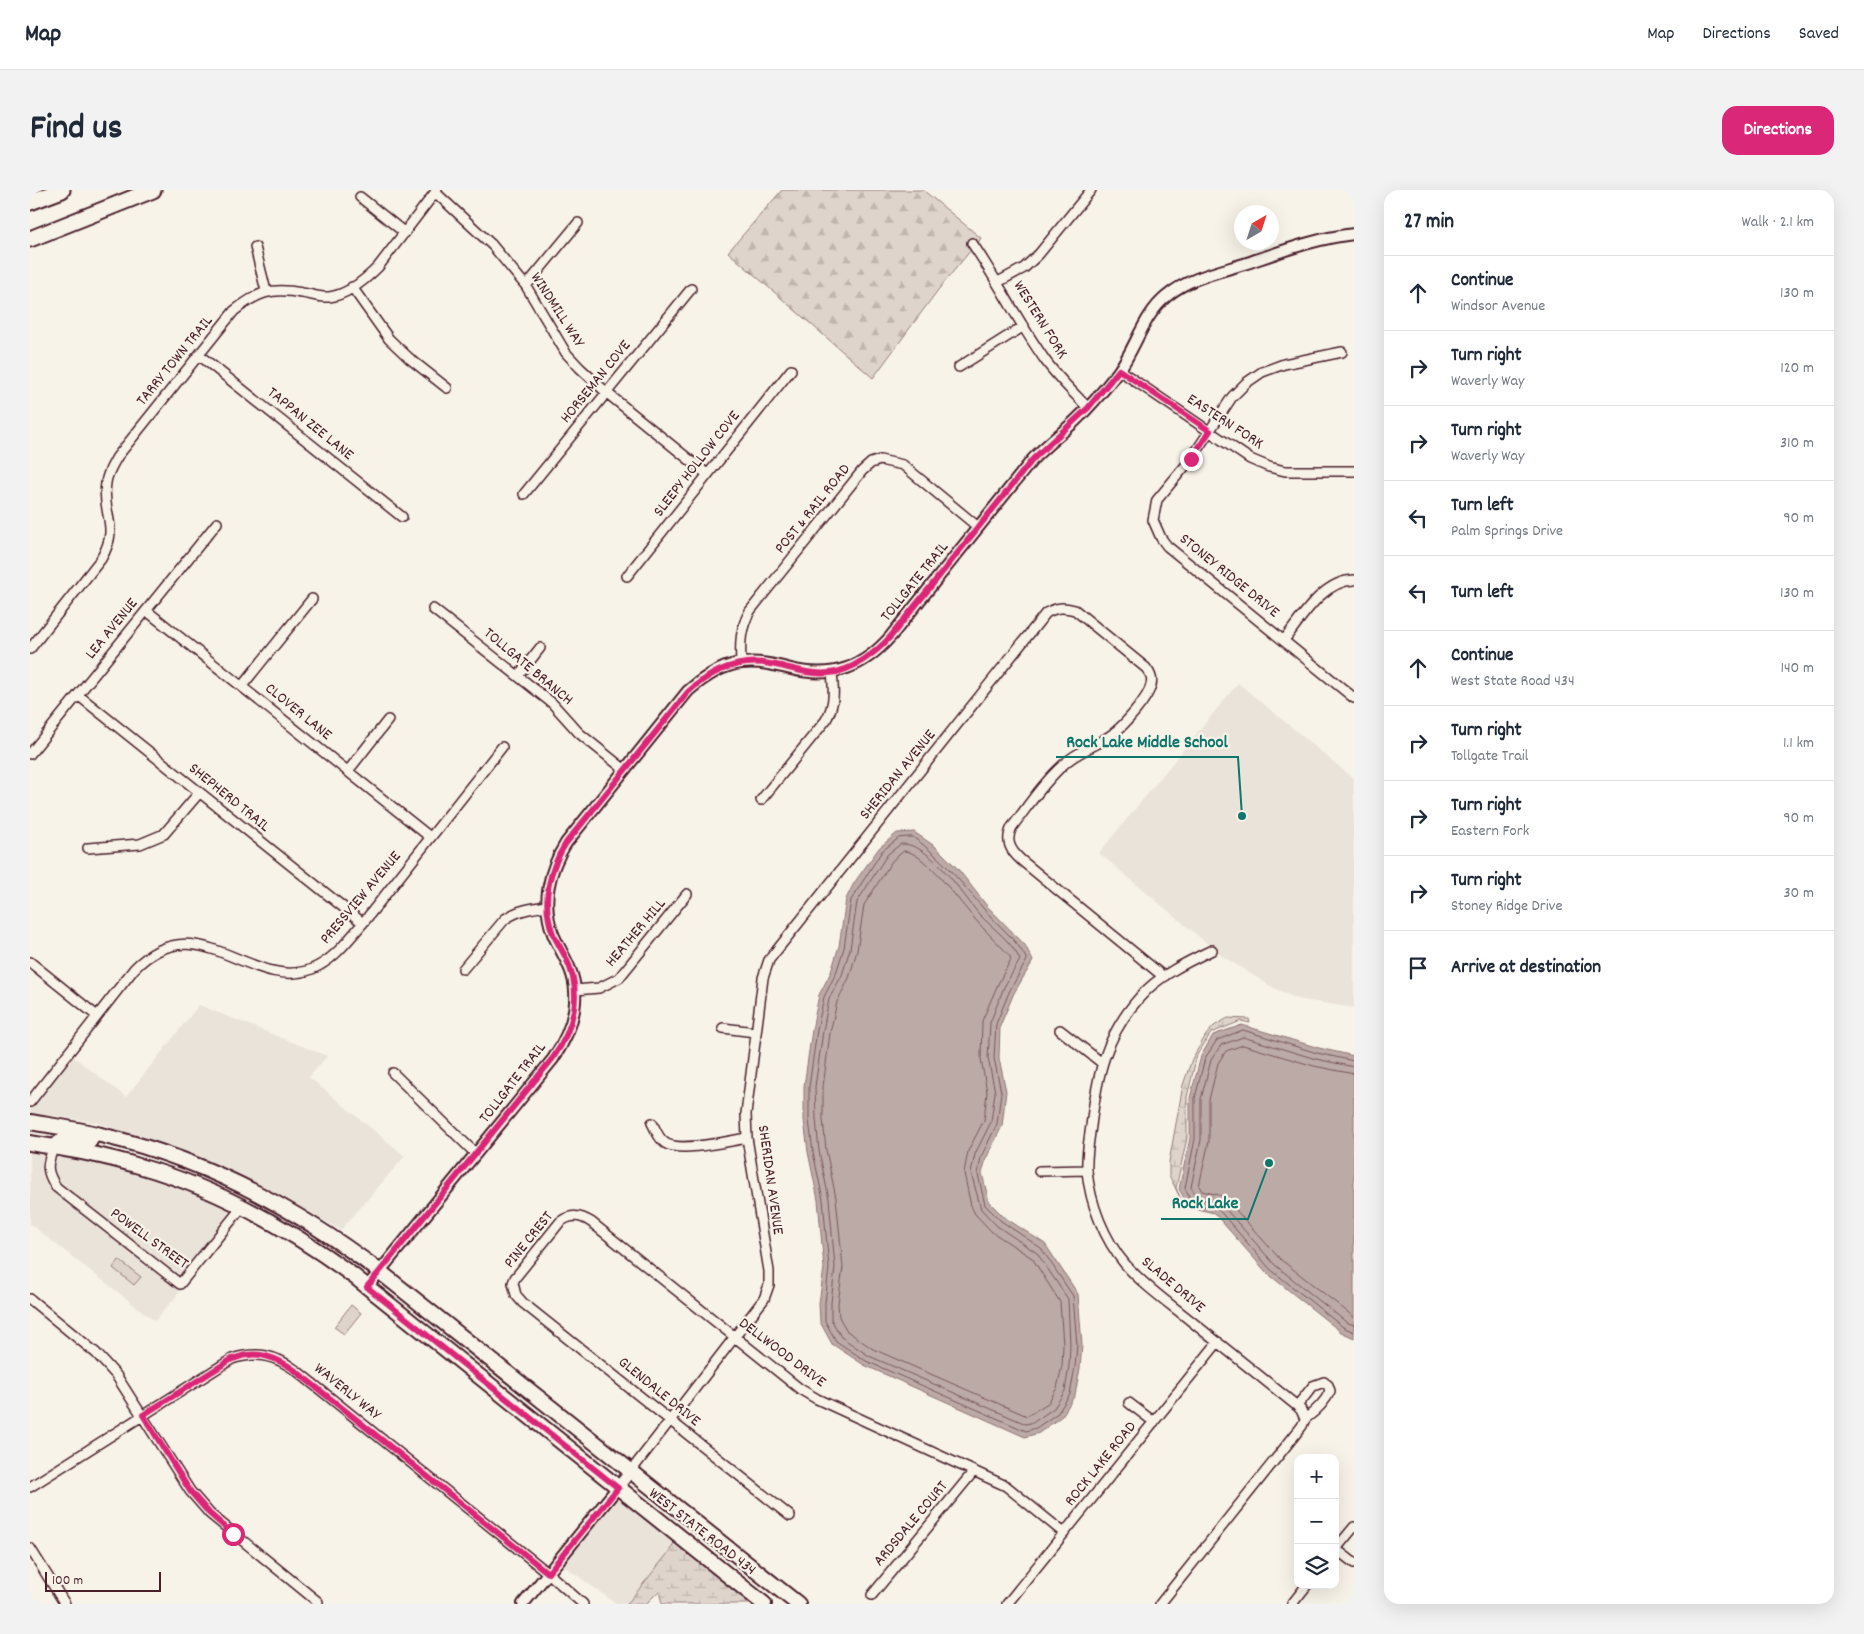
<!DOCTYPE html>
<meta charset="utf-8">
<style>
body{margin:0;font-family:Dekko,sans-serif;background:#f2f2f3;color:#1f2937}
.controls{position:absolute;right:15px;bottom:15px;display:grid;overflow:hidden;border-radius:10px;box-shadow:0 5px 20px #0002}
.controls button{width:45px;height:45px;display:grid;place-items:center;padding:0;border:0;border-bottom:1px solid #e0e1e3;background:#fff;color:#1f2937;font:25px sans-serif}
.compass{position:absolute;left:1204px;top:15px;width:45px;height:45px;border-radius:50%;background:#fff;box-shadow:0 5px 20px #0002;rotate:39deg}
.scale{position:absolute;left:15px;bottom:12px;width:116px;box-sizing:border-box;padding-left:5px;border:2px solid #4a1f2b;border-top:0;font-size:14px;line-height:18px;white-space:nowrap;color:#4a1f2b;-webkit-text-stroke:4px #f7f3e8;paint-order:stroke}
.stop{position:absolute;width:15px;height:15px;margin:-11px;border:4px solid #db2777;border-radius:50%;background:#fff}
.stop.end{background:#db2777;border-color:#fff;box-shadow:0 1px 5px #0008}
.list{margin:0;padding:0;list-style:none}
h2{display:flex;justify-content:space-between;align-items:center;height:65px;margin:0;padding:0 20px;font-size:21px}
h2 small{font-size:16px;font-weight:400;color:#747a83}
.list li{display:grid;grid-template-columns:32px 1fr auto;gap:15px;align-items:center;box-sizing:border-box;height:75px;padding:0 20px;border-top:1px solid #e0e1e3}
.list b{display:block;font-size:19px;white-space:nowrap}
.list p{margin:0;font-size:16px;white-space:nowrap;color:#747a83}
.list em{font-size:16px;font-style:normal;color:#747a83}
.icon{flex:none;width:28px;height:28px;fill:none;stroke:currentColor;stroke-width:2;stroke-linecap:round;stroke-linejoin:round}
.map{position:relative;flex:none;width:1324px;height:1414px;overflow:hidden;border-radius:15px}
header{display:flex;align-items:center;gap:30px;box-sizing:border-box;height:70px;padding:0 25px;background:#fff;border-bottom:1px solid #e0e1e3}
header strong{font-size:24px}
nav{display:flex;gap:28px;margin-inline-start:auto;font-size:18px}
.intro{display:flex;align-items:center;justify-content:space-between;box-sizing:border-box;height:120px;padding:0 30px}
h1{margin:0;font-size:35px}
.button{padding:12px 22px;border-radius:15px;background:#db2777;color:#fff;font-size:18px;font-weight:700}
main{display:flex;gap:30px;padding:0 30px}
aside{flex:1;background:#fff;border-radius:15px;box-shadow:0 5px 20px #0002}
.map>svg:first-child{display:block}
.built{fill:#eae3da}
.forest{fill:url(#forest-firs);stroke:#947a7c}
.wetland{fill:url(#wetland-marsh);stroke:#947a7c}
.pitch{fill:#ded4cc;stroke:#947a7c}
.water{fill:#bcaaa7;stroke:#8e7275}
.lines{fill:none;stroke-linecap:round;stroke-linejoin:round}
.shore{stroke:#78575d;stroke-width:1}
.minor-casing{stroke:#4a1f2b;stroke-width:12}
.tertiary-casing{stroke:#4a1f2b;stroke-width:14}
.primary-casing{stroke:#4a1f2b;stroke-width:18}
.motorway-casing{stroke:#4a1f2b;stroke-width:19}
.minor{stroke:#f7f3e8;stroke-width:9}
.tertiary{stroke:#f7f3e8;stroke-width:10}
.primary{stroke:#f7f3e8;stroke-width:14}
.motorway{stroke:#f7f3e8;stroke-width:15}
.route{stroke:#db2777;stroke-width:6}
.labels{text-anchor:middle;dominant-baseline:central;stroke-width:4.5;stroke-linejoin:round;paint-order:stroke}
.street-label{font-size:16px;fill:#4a1f2b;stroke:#f7f3e8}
.leader{fill:none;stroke:#0f766e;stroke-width:2}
.callout-dot{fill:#0f766e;stroke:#f7f3e8;stroke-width:2}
.callout-label{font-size:18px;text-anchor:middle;font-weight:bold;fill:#0f766e;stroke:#f7f3e8;stroke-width:4.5;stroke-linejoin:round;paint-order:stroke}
</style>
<header>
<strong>Map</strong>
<nav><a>Map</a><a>Directions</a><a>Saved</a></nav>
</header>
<div class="intro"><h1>Find us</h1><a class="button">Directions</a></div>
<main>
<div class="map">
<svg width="1324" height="1414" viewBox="0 0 1324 1414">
<defs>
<pattern id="forest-firs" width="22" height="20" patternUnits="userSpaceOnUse" patternTransform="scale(1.25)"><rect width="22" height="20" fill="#ded4cc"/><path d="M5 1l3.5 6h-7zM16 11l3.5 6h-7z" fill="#c0b6af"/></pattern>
<pattern id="wetland-marsh" width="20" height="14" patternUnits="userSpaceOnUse" patternTransform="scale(1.25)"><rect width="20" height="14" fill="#ded4cc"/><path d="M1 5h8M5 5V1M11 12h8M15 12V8" fill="none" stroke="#c0b6af"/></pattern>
</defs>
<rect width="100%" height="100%" fill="#f7f3e8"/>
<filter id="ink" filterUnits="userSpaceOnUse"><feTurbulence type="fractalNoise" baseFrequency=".02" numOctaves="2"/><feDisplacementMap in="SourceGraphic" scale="10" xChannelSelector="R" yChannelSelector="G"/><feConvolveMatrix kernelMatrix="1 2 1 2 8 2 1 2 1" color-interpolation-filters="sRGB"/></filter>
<g filter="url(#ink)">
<!-- built -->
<path class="built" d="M1208,493L1324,589V818L1267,809L1240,796L1192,766L1069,663Z
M169,815L297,866L279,887L375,966L311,1040L191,976L66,932L0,923V919L41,865L96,907Z
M0,957L18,961L13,973L15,987L23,1001L150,1100L213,1022L216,1024L125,1131L0,1034Z
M26,962L125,986L206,1019L150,1088L29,994L23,984L22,973Z
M589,1304L646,1349L639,1362L597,1414H587L531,1374Z"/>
<!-- forest -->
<path class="forest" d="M752,0H893L951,48L948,53L943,47L937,52L941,60L908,100L843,188L698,62Z"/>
<!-- wetland -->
<path class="wetland" d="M1198,828L1219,829L1220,833L1211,831L1181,843L1167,865L1157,907V948L1146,998L1155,1018L1139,985V972L1153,895L1162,869L1176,845L1184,836Z
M646,1349L727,1414H632L629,1401L616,1414H597L639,1362Z"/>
<!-- pitch -->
<path class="pitch" d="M89,1070L111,1087L104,1095L83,1078Z
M321,1115L331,1123L314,1144L304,1137Z"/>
<!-- water -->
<path class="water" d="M884,642L906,657L928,679L957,716L995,755L1003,771L984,803L970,836L969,868L976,901L972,936L956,969L952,983L959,1012L974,1027L1015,1054L1048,1104L1052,1155L1050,1178L1045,1205L1032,1226L1009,1243L995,1247L834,1175L802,1154L790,1132L789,1113L794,1078L788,1010L778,962L774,930V896L782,840L789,805L801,782L809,756L816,709L824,693L849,658L867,643Z
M1212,835L1289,858L1324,866V1148L1311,1142L1237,1083L1184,1023L1159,1017L1149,999L1160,948V908L1171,866L1183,845Z"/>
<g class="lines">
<!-- shore -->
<path class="shore" d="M883,647C911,667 931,692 953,718C968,736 987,749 997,770L980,800L966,834L964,868L971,902L967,934L951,967L948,984L955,1015L971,1031L1011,1058L1043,1106L1047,1155L1045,1177L1040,1204L1028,1223L1006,1238L996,1241L836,1171L806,1151L795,1131V1113L799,1078L793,1010L783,962L779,930V897L787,840L794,807L806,783L814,758L821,710L852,661L869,648Z
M871,654C900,652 932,704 949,724C963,739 982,751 990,770L974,797L960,833L958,868L965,902L961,932L945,964L941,983L951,1019L967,1036L1007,1063L1038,1109L1040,1155L1039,1176L1035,1201L1024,1218L1004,1232L996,1234L839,1166L811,1147L801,1129V1113L805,1077L799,1009L789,961L786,929L785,897L793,841L799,809L812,785L820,759L827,712L857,665Z
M874,661C893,660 931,714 944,728C955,741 968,753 979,765L981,769L968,794L952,831L951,869L957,902L954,930L938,961L934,983L941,1016L945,1024L962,1042L1002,1068L1030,1112L1033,1155L1032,1176L1027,1198L1018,1213L997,1226L843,1159L817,1141L809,1127L808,1113L813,1077L806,1008L796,960L793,929V897L800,843L807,812L819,788L827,761L834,715L862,671Z
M1324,871L1287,863L1213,840L1187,850L1175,868L1165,908V949L1155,998L1162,1013L1188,1019L1240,1079L1313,1137L1324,1142
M1324,877L1286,869L1213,847L1191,855L1181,870L1171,909V950L1161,997L1167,1008L1192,1015L1245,1075L1316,1132L1324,1135
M1324,884L1284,876L1213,855L1196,861L1188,873L1179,910V951L1169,996L1172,1001L1189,1005L1196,1009L1250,1069L1324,1127"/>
<!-- minor casing -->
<g class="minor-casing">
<path id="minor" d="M405,2L462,55L496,96L536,163L550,178L577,203L677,284
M330,7L375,43
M942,53C968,91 988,132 1015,170C1027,187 1043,202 1058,218
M225,57L236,101
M968,92L994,78L1009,64L1061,0
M496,96L548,33
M322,97L359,149L379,168L417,198
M1312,162L1254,174L1232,182L1216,193L1202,207L1161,269L1127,310L1123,330L1131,348L1137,356L1324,508
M169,165L372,327
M929,177L994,136
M1089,180L1220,269L1239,277L1255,281H1324
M494,304L661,99
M597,386L761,180
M403,419L522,513L549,543L595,580
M117,421L400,647
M1254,450C1272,428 1292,391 1324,390
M0,459L71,369C91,335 71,325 76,293C77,283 82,276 87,267L204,121C228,102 241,97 272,103C281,104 289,108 299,107C317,105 336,89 348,77L407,0
M711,473C710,453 710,439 720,421L832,281L841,273L850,270L873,275L948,337
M488,486L510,458
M212,496L282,409
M48,505L333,733
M0,564L187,333
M318,581L358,530
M731,610L796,530C805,514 804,501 802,483
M58,658L110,654L134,644L169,603
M0,772L67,826
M433,779L475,729C488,720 502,718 517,716
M545,800L569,798L589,788L657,704
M693,838L725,842
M1030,840L1072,873
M363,883L446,964
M0,912L104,779C168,713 221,803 282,779C304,770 318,750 333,733L472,557
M622,933C626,940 628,948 635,953C649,963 699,951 717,948
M24,957C16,975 16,981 26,997L150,1094L212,1017
M1009,981L1057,980
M0,1109L66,1163L86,1185L160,1301L180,1324L288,1412
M1099,1213L1124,1232
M1267,1216L1283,1196L1294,1192L1298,1195L1300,1201C1295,1213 1286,1221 1275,1229
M601,1281L734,1109L739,1095V1081L717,948L716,924L733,788L739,770L1016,423C1027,417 1033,417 1045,420L1116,478C1120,483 1123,489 1121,495C1118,509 1095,534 1084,543C1068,556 1048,560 1033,575C1013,593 998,616 982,637C975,651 980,660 991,670L1134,787
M0,1297L202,1169C228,1161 245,1165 267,1181L518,1383L553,1414
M760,1326L493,1113L486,1105L483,1093L485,1088L530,1032C541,1024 550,1025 561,1032L770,1199L787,1209L976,1296L1034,1343
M0,1358L35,1414
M1306,1359L1324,1373
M1305,1360L1324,1337
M842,1405L944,1281
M977,1414L1188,1152
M1130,1414L1272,1236L1275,1229L1271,1220L1267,1216C1231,1187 1196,1159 1161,1131C1139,1113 1114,1096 1095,1074C1074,1049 1060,1013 1057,981C1056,966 1059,950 1061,936C1067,886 1075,846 1110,807C1128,786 1157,772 1182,760
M1262,1414L1277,1395"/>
</g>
<!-- tertiary casing -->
<g class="tertiary-casing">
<path id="tertiary" d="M337,1097L523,869C537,848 547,826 545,801C544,779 531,763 523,744C511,713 519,680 536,653L658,501C673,488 691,475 712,473C729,471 745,475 761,479C803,489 833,478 861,446L1003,269C1016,255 1031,244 1045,231C1061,216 1075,199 1088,182C1106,158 1113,125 1137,106C1158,88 1188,82 1214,74C1250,62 1286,48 1324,44
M493,1414L601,1281"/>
</g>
<!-- primary casing -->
<g class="primary-casing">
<path id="primary" d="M0,932C24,936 48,939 71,945C174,969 266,1018 349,1081L768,1414
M0,953C37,959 73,965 109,976C187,998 260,1039 325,1087L734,1414
M24,957L34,949L60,951"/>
</g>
<!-- motorway casing -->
<g class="motorway-casing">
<path id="motorway" d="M0,12L32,0
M0,49L123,0"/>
</g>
<!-- minor -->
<use href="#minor" class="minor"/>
<!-- tertiary -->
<use href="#tertiary" class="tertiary"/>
<!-- primary -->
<use href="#primary" class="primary"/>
<!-- motorway -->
<use href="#motorway" class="motorway"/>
</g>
</g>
<g class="lines" filter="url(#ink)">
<!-- route -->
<path class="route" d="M203,1344L180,1324L160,1301L113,1225L202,1169C207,1168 212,1165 218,1165C234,1162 254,1172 267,1182L518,1383L588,1298L337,1097L523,868C544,838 553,803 536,768C532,760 527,752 523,744C511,712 519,680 536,653L658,502C683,479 713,467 746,475C764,479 781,485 799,483C821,482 847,462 861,446L1003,269L1058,218L1089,180L1180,241L1161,269"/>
</g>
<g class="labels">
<!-- street labels -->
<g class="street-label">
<text transform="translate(527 120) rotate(57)">WINDMILL WAY</text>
<text transform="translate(1010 130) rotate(58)">WESTERN FORK</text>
<text transform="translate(145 171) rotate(-51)">TARRY TOWN TRAIL</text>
<text transform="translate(566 192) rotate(-51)">HORSEMAN COVE</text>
<text transform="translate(1195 232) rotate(33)">EASTERN FORK</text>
<text transform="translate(280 234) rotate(39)">TAPPAN ZEE LANE</text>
<text transform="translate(667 274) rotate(-52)">SLEEPY HOLLOW COVE</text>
<text transform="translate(783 319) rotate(-51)">POST &amp; RAIL ROAD</text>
<text transform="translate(1199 386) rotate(39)">STONEY RIDGE DRIVE</text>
<text transform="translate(885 392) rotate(-51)">TOLLGATE TRAIL</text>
<text transform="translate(82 439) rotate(-51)">LEA AVENUE</text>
<text transform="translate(498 477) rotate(40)">TOLLGATE BRANCH</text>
<text transform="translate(268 522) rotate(39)">CLOVER LANE</text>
<text transform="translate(868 585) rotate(-51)">SHERIDAN AVENUE</text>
<text transform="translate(199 608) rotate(39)">SHEPHERD TRAIL</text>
<text transform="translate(331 708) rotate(-50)">PRESSVIEW AVENUE</text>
<text transform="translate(606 743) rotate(-50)">HEATHER HILL</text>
<text transform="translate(483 893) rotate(-52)">TOLLGATE TRAIL</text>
<text transform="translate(740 990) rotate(82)">SHERIDAN AVENUE</text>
<text transform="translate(119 1049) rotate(36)">POWELL STREET</text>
<text transform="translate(499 1050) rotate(-51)">PINE CREST</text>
<text transform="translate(1143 1095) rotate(40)">SLADE DRIVE</text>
<text transform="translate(752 1163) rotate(37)">DELLWOOD DRIVE</text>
<text transform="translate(317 1202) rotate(39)">WAVERLY WAY</text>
<text transform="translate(629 1202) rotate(39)">GLENDALE DRIVE</text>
<text transform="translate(1071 1274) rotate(-51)">ROCK LAKE ROAD</text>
<text transform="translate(881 1334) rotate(-50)">ARDSDALE COURT</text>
<text transform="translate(672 1342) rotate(38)">WEST STATE ROAD 434</text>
</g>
</g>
<!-- callouts -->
<path class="leader" d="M1212 626L1208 567H1026M1239 973L1218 1029H1131"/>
<g class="callout-dot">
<circle cx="1212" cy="626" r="5"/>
<circle cx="1239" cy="973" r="5"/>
</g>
<g class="callout-label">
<text x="1117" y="557">Rock Lake Middle School</text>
<text x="1175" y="1018">Rock Lake</text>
</g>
</svg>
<div class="controls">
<button>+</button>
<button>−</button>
<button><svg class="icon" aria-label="layers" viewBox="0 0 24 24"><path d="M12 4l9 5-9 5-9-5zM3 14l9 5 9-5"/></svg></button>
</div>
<svg class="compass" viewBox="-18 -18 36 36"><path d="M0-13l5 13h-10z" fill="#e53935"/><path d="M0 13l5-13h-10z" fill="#747a83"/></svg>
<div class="scale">100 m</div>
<div class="stop" style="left:203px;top:1344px"></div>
<div class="stop end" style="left:1161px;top:269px"></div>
</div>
<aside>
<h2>27 min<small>Walk · 2.1 km</small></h2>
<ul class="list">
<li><svg class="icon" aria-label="ahead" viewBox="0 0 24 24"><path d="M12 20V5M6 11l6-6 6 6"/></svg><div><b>Continue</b><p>Windsor Avenue</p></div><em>130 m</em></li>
<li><svg class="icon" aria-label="right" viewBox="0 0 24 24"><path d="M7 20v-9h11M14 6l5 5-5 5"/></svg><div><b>Turn right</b><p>Waverly Way</p></div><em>120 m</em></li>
<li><svg class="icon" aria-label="right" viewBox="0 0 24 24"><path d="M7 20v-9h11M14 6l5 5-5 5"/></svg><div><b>Turn right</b><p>Waverly Way</p></div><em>310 m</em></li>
<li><svg class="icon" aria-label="left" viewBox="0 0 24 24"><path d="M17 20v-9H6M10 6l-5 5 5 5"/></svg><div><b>Turn left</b><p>Palm Springs Drive</p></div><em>90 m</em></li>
<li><svg class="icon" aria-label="left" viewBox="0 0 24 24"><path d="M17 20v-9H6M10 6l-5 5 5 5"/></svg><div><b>Turn left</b></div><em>130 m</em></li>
<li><svg class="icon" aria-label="ahead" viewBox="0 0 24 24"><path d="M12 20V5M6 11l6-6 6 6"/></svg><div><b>Continue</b><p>West State Road 434</p></div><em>140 m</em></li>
<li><svg class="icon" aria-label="right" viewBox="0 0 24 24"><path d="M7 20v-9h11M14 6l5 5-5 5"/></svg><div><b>Turn right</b><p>Tollgate Trail</p></div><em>1.1 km</em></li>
<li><svg class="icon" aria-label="right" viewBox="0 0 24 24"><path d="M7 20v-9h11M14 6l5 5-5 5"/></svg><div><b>Turn right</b><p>Eastern Fork</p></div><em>90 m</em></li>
<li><svg class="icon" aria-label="right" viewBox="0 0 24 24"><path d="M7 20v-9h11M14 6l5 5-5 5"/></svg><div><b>Turn right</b><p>Stoney Ridge Drive</p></div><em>30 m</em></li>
<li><svg class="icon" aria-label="arrive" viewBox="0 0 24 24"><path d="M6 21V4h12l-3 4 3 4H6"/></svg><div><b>Arrive at destination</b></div></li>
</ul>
</aside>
</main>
